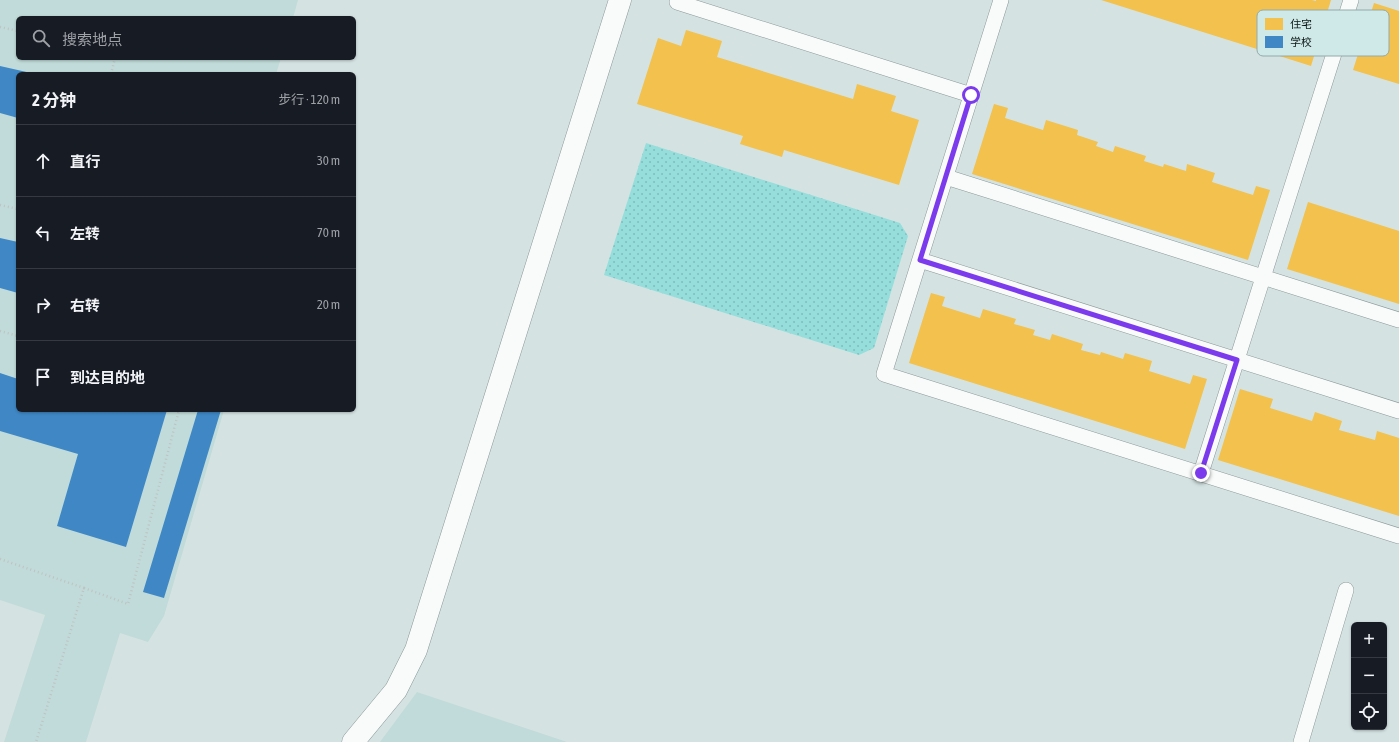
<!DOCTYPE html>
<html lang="zh">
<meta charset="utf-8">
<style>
body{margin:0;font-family:"Asap Condensed","Noto Sans SC",sans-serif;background:#242831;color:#f1f3f6}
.controls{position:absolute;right:12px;bottom:12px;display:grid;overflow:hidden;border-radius:6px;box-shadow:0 1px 3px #0004}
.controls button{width:36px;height:36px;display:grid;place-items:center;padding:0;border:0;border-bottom:1px solid #363941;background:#171b24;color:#f1f3f6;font:20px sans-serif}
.stop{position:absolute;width:12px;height:12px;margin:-9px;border:3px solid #7c3aed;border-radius:50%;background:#fff}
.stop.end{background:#7c3aed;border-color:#fff;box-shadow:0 1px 4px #0008}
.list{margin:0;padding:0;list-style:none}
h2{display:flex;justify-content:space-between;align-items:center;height:52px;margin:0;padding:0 16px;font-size:17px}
h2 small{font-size:13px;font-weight:400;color:#9ea1a6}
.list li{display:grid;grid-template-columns:26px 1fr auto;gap:12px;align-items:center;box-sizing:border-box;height:72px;padding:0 16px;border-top:1px solid #363941}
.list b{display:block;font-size:15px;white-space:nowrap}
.list em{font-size:13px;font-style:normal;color:#9ea1a6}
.icon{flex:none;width:22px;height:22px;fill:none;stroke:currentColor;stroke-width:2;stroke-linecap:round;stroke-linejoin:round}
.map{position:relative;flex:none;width:1399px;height:742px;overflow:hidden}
.search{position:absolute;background:#171b24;box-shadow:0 1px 3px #0004;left:16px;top:16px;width:340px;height:44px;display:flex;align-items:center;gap:10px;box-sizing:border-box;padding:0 14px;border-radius:6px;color:#9ea1a6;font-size:15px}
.panel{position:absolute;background:#171b24;box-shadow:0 1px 3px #0004;left:16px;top:72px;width:340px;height:340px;border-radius:6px}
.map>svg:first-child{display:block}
.built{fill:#c0dbd9}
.grass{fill:url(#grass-dots)}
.homes{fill:#f2c14e}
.schools{fill:#3f88c5}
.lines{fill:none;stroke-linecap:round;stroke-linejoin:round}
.service-casing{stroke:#8c9897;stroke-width:16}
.minor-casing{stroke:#8c9897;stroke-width:23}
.path{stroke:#bfc3c3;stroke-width:2.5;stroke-dasharray:1 3;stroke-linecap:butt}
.service{stroke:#f9fbfb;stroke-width:15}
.minor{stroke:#f9fbfb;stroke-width:22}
.route{stroke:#7c3aed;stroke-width:5}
.key{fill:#cee9e8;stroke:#94a9a9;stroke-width:1}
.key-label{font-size:11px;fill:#0c1515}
</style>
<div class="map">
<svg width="1399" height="742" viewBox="0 0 1399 742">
<defs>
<pattern id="grass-dots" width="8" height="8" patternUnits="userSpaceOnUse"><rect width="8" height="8" fill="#95dedb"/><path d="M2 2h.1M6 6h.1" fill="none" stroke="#7fbebb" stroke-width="1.8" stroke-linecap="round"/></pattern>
</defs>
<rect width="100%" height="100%" fill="#d4e3e2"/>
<!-- built -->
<path class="built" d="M0,0H298L293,18H18V58H281L276,74H18V410H224L164,616L148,642L120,633L86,742H4L45,615L0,600Z
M417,692L567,742H380Z"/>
<!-- grass -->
<path class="grass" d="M646,143L900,223L908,236L874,348L859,355L604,275Z"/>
<!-- homes -->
<path class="homes" d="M1101,0H1312L1316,1V0H1331L1311,66Z
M1374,3L1399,11V84L1353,70Z
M686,30L722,41L717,57L853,99L857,84L896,96L891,111L919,120L899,185L784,150L782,157L740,144L743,136L637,104L658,38L681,46Z
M994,104L1008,108L1005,118L1043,130L1046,120L1078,130L1077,135L1098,142L1096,146L1113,152L1115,146L1146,156L1144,161L1163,167L1164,164L1186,171L1187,164L1215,173L1212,182L1253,195L1256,186L1270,190L1248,260L972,174Z
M1308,202L1399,231V304L1287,269Z
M931,293L945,297L942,306L980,318L983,309L1016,319L1014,324L1035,330L1033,335L1050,340L1052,334L1083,344L1081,350L1100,355L1101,352L1123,359L1125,353L1152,361L1149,371L1190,384L1193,375L1207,379L1185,449L909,363Z
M1240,389L1273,399L1270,408L1312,421L1315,412L1342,421L1339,430L1375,440L1377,431L1399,438V516L1218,460Z"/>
<!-- schools -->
<path class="schools" d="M0,66L31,73L18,74V118L0,113Z
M0,238L18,242V293L0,288Z
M0,373L18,379V410H167L126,547L57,526L78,454L0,431Z
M198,410H221L164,598L143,592Z"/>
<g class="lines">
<!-- service casing -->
<g class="service-casing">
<path id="service" d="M1001,0L884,374L1399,536
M677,2L971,95
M946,177L1399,320
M920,260L1399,411
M1201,473L1351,0
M1301,742L1346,590"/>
</g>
<!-- minor casing -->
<g class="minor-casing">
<path id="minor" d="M353,742L396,690L416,650L620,0"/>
</g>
<!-- path -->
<path class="path" d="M0,27L18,31
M111,74L115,58
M0,205L18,209
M0,331L18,336
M0,559L84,588L36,742
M84,588L128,604L179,410"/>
<!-- service -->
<use href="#service" class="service"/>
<!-- minor -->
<use href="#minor" class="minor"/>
</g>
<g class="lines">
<!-- route -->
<path class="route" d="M971,95L920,260L1237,360L1201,473"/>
</g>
<!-- legend -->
<rect x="1257" y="10" width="132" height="46" rx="6" class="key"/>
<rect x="1265" y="18" width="18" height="12" fill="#f2c14e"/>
<rect x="1265" y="36" width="18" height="12" fill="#3f88c5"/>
<g class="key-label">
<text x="1290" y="28">住宅</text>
<text x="1290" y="46">学校</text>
</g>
</svg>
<div class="controls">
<button>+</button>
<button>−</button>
<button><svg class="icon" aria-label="locate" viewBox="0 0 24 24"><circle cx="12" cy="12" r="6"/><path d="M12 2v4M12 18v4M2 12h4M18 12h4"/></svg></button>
</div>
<div class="stop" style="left:971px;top:95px"></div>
<div class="stop end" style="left:1201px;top:473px"></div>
<div class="search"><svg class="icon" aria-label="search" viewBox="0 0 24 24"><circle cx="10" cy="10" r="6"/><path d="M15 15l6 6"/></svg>搜索地点</div>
<section class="panel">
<h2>2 分钟<small>步行 · 120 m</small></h2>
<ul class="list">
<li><svg class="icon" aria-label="ahead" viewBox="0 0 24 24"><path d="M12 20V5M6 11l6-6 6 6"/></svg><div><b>直行</b></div><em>30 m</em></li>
<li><svg class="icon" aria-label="left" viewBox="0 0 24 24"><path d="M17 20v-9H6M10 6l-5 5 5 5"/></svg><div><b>左转</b></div><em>70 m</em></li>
<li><svg class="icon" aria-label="right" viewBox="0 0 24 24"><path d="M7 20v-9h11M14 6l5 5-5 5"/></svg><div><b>右转</b></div><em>20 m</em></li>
<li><svg class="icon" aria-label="arrive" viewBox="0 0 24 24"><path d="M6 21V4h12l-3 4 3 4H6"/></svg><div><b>到达目的地</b></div></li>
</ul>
</section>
</div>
